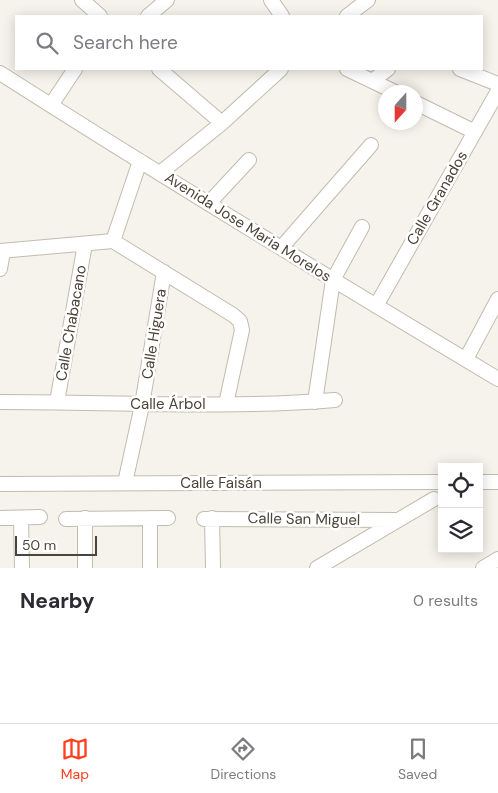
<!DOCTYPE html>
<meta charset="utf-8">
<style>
body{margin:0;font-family:"DM Sans",sans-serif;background:#f7f7f7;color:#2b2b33}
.controls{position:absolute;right:15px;bottom:15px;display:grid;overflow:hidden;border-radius:0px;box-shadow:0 2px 12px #0003}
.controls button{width:45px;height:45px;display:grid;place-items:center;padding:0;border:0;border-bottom:1px solid #e1e1e2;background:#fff;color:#2b2b33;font:25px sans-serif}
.compass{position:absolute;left:378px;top:85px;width:45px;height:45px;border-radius:50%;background:#fff;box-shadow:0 2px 12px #0003;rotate:201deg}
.scale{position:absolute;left:15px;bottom:12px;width:82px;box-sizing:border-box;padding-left:5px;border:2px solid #4b4439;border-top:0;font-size:14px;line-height:18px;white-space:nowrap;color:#4b4439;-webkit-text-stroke:4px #fff;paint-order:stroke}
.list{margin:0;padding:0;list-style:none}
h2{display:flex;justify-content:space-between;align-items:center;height:65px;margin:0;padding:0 20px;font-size:21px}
h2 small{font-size:16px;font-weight:400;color:#7c7c81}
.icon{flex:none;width:28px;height:28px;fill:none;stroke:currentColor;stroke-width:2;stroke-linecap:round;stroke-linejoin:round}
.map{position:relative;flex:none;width:498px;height:568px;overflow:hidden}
.search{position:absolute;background:#fff;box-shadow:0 2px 12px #0003;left:15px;right:15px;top:15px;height:55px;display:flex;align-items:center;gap:12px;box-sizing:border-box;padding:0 18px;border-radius:0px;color:#7c7c81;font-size:19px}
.sheet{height:155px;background:#fff}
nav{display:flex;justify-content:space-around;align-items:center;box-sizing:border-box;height:70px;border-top:1px solid #e1e1e2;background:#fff;font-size:14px;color:#7c7c81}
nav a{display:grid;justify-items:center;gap:2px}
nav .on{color:#fc3f1d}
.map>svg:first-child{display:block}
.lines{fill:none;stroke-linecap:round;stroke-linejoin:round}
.minor-casing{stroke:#c2bbae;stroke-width:16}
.minor{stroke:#fff;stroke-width:14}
.labels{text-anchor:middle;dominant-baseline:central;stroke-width:5;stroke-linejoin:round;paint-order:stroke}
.street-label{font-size:15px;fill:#4b4439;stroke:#fff}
</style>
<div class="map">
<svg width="498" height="568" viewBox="0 0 498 568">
<rect width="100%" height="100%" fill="#f6f3ec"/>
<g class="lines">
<!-- minor casing -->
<g class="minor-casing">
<path id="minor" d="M82,0L100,16
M271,0L282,16
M148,16L167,0
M347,16L368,0
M159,69L222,123
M347,69L395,92
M460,69L498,84
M0,73C164,178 331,279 498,379
M372,81L388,69
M416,103L475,132
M51,105L75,69
M160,173L222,123L281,69
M209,203L249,160
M113,241L233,315L240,321L242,330L226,404
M113,241L140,161
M281,248L371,145
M0,251L113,241
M0,269L3,251
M376,306L498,91
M466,359L498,299
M0,402C112,402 224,409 335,400
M57,402L85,244
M315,402L333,280L362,227
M479,482H498
M125,483L142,405L164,272
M0,484L442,482
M0,518L40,517
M21,518L22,568
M85,518V568
M150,518V568
M212,518L213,568
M66,519L168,518
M204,519L397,520
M317,568L434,499
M483,568L498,559"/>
</g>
<!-- minor -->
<use href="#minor" class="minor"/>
</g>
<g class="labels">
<!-- street labels -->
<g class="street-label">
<text transform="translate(437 198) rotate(-60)">Calle Granados</text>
<text transform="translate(248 227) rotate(32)">Avenida Jose Maria Morelos</text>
<text transform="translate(71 323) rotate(-80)">Calle Chabacano</text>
<text transform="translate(154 334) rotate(-81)">Calle Higuera</text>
<text x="168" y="404">Calle Árbol</text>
<text x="221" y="483">Calle Faisán</text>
<text transform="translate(304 519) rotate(1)">Calle San Miguel</text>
</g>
</g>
</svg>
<div class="controls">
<button><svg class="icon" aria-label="locate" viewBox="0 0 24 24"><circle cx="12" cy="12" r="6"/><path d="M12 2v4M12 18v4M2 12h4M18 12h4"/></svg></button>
<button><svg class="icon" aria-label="layers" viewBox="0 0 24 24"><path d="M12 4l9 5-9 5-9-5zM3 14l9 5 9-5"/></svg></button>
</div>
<svg class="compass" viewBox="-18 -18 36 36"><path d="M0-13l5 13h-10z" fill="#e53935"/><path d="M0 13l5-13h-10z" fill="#7c7c81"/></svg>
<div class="scale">50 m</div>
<div class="search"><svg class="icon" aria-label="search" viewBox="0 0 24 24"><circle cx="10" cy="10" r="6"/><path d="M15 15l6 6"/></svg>Search here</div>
</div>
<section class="sheet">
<h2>Nearby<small>0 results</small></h2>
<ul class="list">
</ul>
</section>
<nav>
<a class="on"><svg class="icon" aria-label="map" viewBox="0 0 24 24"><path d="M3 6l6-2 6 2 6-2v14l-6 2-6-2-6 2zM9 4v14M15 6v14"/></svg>Map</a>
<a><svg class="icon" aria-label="directions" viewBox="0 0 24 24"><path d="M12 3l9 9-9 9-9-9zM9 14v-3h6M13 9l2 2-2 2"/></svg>Directions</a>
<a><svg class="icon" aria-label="saved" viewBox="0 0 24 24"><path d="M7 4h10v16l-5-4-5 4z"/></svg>Saved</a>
</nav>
